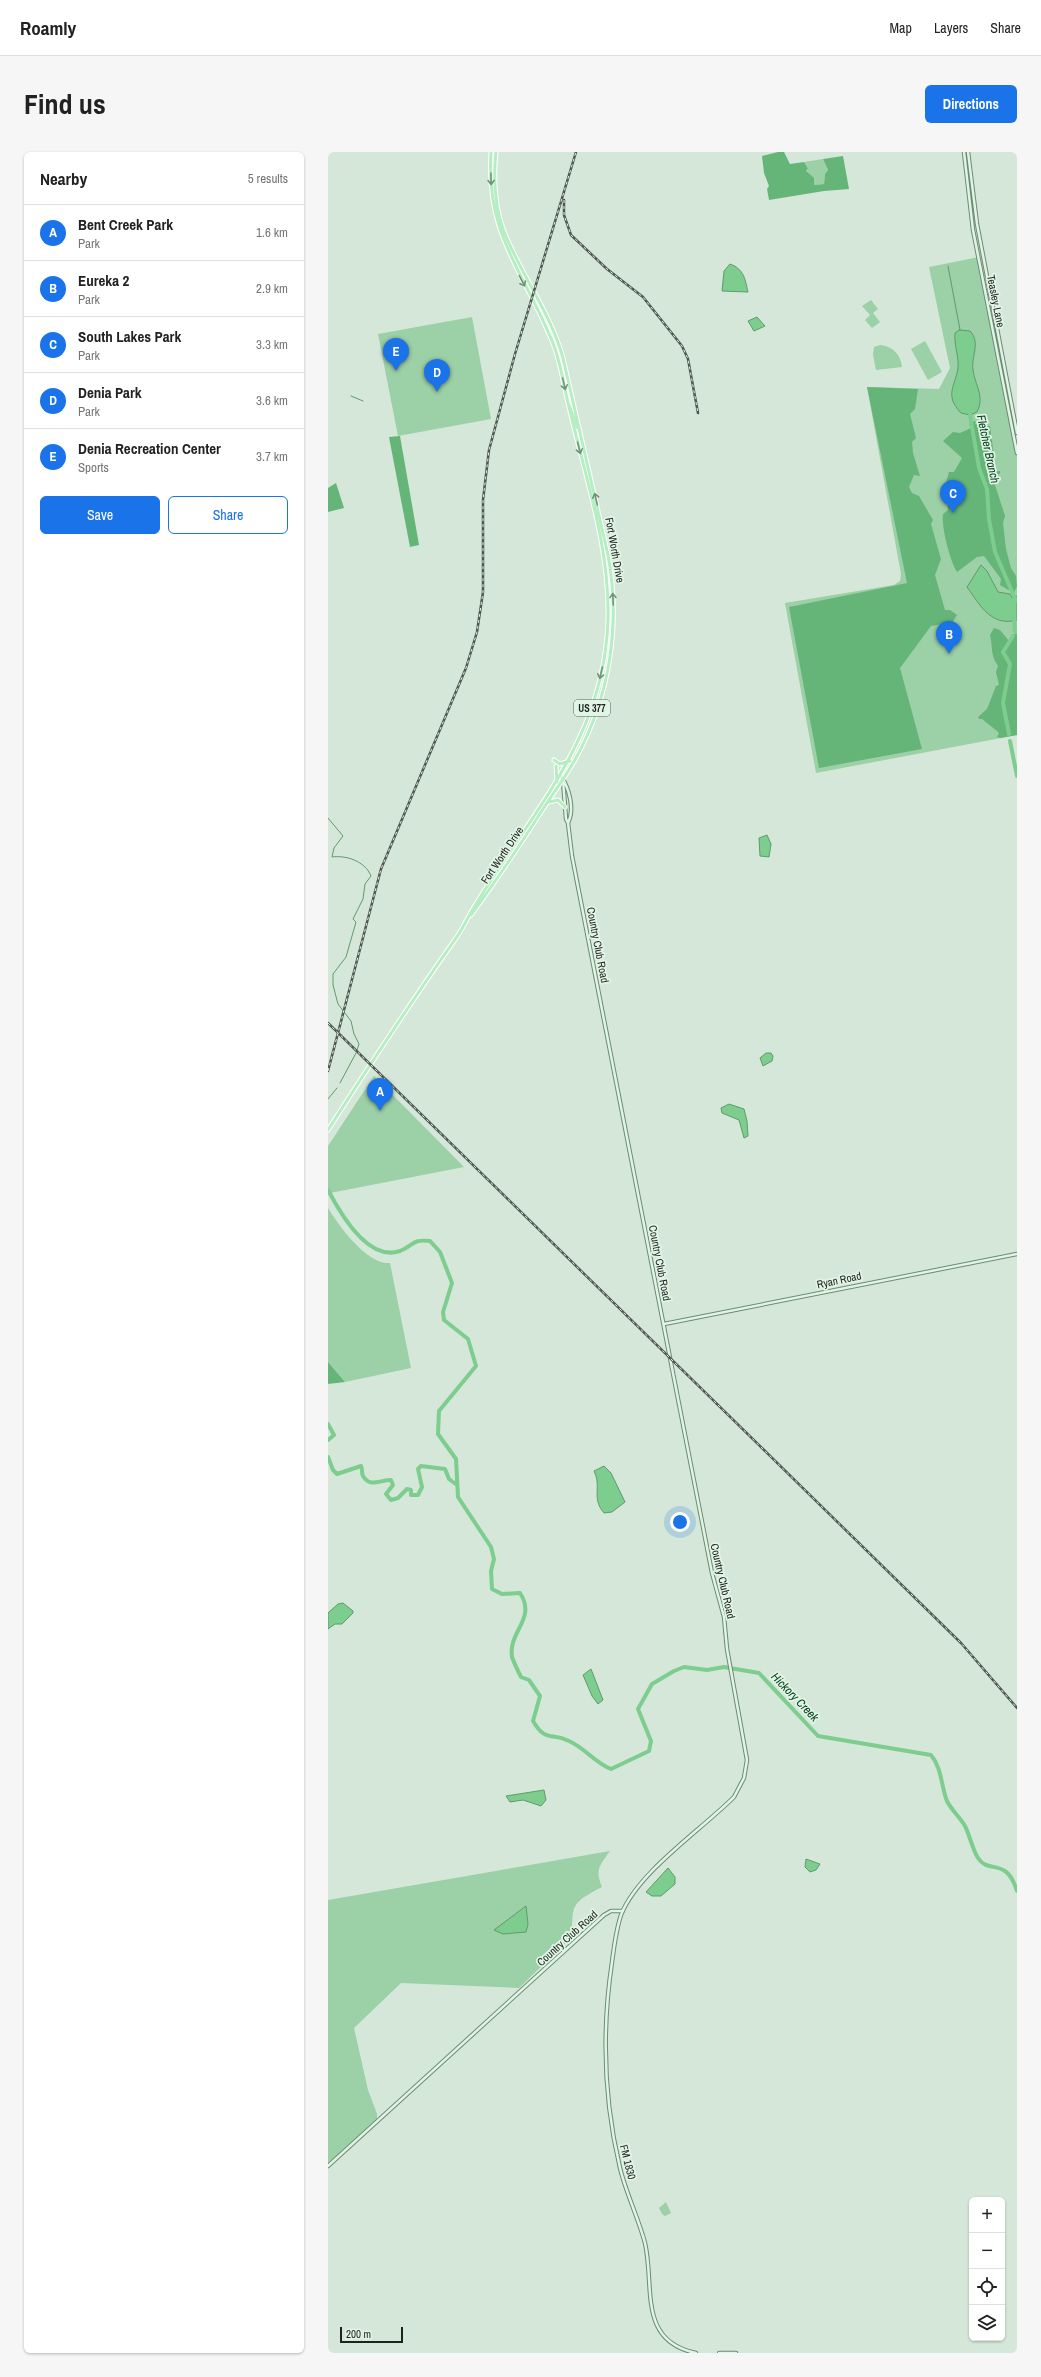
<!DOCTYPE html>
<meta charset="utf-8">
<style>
body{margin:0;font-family:"Archivo Narrow",sans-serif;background:#f6f6f6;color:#222}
.controls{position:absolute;right:12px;bottom:12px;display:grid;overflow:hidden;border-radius:6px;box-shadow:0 1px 3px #0004}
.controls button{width:36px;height:36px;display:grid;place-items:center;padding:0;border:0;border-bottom:1px solid #e0e0e0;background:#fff;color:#222;font:20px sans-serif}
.scale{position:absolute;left:12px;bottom:10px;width:63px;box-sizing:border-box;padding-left:4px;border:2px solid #1d231e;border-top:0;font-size:11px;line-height:14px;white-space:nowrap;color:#1d231e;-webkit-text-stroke:3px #e2f4e5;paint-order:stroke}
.you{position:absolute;left:352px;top:1370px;width:14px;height:14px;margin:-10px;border:3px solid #fff;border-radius:50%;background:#1a73e8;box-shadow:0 0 0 6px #1a73e833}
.badge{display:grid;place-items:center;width:26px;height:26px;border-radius:50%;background:#1a73e8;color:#fff;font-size:13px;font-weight:700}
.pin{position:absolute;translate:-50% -33px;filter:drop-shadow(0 1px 2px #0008)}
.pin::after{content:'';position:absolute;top:21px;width:14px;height:12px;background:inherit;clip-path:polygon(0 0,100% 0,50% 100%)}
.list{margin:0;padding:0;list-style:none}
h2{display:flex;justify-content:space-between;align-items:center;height:52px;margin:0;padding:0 16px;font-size:17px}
h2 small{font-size:13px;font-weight:400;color:#767676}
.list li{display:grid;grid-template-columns:26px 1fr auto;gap:12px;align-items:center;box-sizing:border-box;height:56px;padding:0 16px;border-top:1px solid #e0e0e0}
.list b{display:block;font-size:15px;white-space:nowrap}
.list p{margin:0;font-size:13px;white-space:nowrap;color:#767676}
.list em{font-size:13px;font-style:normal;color:#767676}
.actions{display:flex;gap:8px;padding:12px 16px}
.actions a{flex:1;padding:9px 0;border:1px solid #1a73e8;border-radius:6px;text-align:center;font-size:14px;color:#1a73e8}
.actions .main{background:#1a73e8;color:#fff}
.icon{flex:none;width:22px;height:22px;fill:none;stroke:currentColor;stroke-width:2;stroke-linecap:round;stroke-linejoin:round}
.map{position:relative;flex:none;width:689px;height:2201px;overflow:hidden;border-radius:6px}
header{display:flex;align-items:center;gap:24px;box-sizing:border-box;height:56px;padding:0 20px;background:#fff;border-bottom:1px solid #e0e0e0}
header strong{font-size:19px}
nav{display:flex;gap:22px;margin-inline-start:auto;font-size:14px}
.intro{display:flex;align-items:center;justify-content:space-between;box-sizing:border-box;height:96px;padding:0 24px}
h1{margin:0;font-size:28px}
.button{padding:10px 18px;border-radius:6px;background:#1a73e8;color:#fff;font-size:14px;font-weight:700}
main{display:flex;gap:24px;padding:0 24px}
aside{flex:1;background:#fff;border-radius:6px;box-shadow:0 1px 3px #0004}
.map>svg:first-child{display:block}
.green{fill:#9cd0a6}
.forest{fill:#65b578}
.water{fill:#7dcd8f;stroke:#609a6d}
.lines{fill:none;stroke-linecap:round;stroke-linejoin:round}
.stream{stroke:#609a6d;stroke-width:1}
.river{stroke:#7dcd8f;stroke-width:4}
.secondary-casing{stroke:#758578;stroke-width:4.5}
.primary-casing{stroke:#fff;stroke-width:5}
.secondary{stroke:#daf7e1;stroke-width:2.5}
.primary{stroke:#b6eec3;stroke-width:3}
.rail-casing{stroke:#4d574f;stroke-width:2.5}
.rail{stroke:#e2f4e5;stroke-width:1;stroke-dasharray:3;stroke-linecap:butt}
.oneway{stroke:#719379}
.labels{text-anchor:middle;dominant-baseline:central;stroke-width:3.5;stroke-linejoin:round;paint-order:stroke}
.shield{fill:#e2f4e5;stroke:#58625a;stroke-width:1}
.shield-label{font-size:10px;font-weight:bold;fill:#1d231e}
.street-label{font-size:11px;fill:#1d231e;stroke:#e2f4e5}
.water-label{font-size:12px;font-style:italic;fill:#04431d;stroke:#e2f4e5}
</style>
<header>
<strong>Roamly</strong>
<nav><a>Map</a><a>Layers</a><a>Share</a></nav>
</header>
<div class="intro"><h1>Find us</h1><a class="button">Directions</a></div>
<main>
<aside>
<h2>Nearby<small>5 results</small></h2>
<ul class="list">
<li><span class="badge">A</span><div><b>Bent Creek Park</b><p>Park</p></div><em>1.6 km</em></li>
<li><span class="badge">B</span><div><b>Eureka 2</b><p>Park</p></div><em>2.9 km</em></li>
<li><span class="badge">C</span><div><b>South Lakes Park</b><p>Park</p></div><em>3.3 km</em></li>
<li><span class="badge">D</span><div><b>Denia Park</b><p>Park</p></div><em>3.6 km</em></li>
<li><span class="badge">E</span><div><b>Denia Recreation Center</b><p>Sports</p></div><em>3.7 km</em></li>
</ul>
<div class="actions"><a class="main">Save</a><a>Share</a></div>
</aside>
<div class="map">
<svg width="689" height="2201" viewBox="0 0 689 2201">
<rect width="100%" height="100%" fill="#d5e7d8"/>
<!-- green -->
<path class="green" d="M495,7L500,18L497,22L496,32L486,33L478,19L480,15L476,10Z
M651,105L689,301V583L488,621L457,451L566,433L572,429L573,422L539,235L611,237L622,216L601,115Z
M543,148L550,157L545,161L552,170L544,176L537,168L542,163L534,154Z
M144,165L163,267L70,284L50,182Z
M597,189L614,220L600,228L583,197Z
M552,193C565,194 573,203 574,215L548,218L545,203L546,195Z
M46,924L136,1015L2,1041L0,1038V994Z
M0,1056C11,1074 39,1113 62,1111L83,1216L17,1230L0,1210Z
M282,1699C271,1714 267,1718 274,1735C244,1751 244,1751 244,1785L191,1836L73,1831L26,1876L40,1938L49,1962V1969L0,2014V1748Z
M338,2050L343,2061L337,2064L334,2062L331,2056Z"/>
<!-- forest -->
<path class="forest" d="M450,0H456L462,12L476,10L480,16L478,19L486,26V33L496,32L497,22L500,18L495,7L515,4L521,37L496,39L441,48L439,37L441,34L436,21L434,4Z
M539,235L590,237L587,257L582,262L588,286L584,290L585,301L592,324L586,323L581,335L584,341L591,344L605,368L603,372L613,407L607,423L617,458H622L629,463L624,471L603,474L572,516L594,597L491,616L461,455L579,431Z
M646,269L648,270L647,272L654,275L662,274L668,319H672V322L667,323V333L677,364L675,371L678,397L683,416L688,424L689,434L686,441L672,433L673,427L656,404L649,405L629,420C622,409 613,374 615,362L620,358L617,334L621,320H626L634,306L615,289L625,280L632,281L643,276L641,272Z
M72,284L91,393L82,395L61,285Z
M8,331L16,356L0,360V336Z
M666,476L672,478L681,489L684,482H689V583L672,586L669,585L671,581L669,579L654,567H651L650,565L659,557L668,534L671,533L668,520L670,514C662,503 665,495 662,483Z
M0,1210L17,1230L0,1232Z"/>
<!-- water -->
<path class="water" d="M402,112C416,117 417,127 420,140L394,139L396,119Z
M429,165L437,174L426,179L420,169Z
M631,178L642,179C653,191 643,204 645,218C647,233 657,245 649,260L642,263L633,261C616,243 627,235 630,216C631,205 626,193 627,181Z
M653,413L659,419L670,440L682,442L684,446L689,444V468C663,475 652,453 639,435Z
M439,683L443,692L441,705L432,704L431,686Z
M438,901H443L445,904L444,909L435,914L432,906Z
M401,952L416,957L419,969L420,984L416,986L411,968L394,961L393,956Z
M276,1314L283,1321L297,1350L284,1360L276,1361C263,1346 274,1335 266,1319Z
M15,1451L25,1459V1461L14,1472H7L0,1477V1461L10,1452Z
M263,1517L275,1548L270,1552L264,1544L255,1523Z
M216,1638L218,1648L213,1654L195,1648L182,1650L178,1644Z
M478,1707L492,1712L488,1718L482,1720L477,1715Z
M340,1716L347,1725V1732L333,1744H324L318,1740Z
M198,1754L200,1772L198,1780L175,1782L166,1778Z"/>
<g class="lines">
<!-- stream -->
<path class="stream" d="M620,114L632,178
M23,244L35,249
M0,666L15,684L6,696L4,705C18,703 37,709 43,724L37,732L35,747L25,767L28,770L18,805L5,822V833L10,852L23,869L26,882L31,892L29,898
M12,931L28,901
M0,947L9,936"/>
<!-- river -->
<path class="river" d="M642,263L651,316L659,337L661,367L667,400L688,449
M686,464L687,480
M681,582L675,551L682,512L675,500L685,484
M682,589L689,624
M0,1038C12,1061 40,1110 72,1099C87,1093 83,1087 102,1089L112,1100L124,1131L115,1160L116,1168L140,1187L148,1214L111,1259L110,1282L128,1307L130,1345L163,1395L166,1407L163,1419L164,1437L174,1442L192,1441C209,1467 180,1479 184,1505C186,1511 190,1519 193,1525L201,1528L212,1544L205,1569C218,1591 223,1580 241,1589C257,1596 267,1611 283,1617L321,1599L323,1589L310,1557L324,1532L346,1519L356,1515L379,1518L396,1515L431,1521L490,1584L603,1603C614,1616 613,1634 619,1649C624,1659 632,1665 637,1674C642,1684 644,1696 650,1706C661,1723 678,1704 689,1739
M0,1272L6,1283L0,1288
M0,1305L5,1318L9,1322L33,1314C35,1318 33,1320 35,1324C42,1336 52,1328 63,1328L65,1333L58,1342L63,1348L70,1346L79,1337L83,1338V1343H90L94,1335L90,1317L93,1314L117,1317L121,1327L129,1333"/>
<!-- secondary casing -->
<g class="secondary-casing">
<path id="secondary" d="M636,0L645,78L689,301
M640,0L649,72L689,281
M233,624C241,636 247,657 240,671
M235,628L238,667L240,671L244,704L384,1421L396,1465L399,1497L419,1608L416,1626L406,1645C372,1679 310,1720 293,1763C288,1778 286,1795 284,1810C274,1877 276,1949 292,2016C298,2041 310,2065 317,2091C327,2134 309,2189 368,2201
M336,1172L689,1102
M0,2014L276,1763L283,1759H295
M391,2201H408"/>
</g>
<!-- primary casing -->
<g class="primary-casing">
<path id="primary" d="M241,253L249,275L252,278
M226,608L232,612L242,609
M228,614L229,630
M221,650L230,648L237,655
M143,763C168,729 192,693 215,657C226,640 238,624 248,606C282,544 293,472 280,403L235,206C223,162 194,124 177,82C167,58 165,25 168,0
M0,978C41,914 83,850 126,789C135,777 140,764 148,752C206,657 277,585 280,467C282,396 257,324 241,255C235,231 232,205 221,182C192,114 158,81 163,0"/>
</g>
<!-- secondary -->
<use href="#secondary" class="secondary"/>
<!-- primary -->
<use href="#primary" class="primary"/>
<!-- rail casing -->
<g class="rail-casing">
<path id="rail" d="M236,48V63L243,83L279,117L315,145L354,194L360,207L370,261
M0,871L633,1491L689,1556
M0,919L53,717L138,516L149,480L155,440V348L161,298L187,202L248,0"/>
</g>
<!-- rail -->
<use href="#rail" class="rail"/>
</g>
<!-- one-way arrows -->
<defs><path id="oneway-shaft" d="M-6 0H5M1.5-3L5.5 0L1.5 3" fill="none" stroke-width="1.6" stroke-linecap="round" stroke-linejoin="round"/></defs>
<g class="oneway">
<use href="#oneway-shaft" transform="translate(163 27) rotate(89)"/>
<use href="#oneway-shaft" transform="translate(194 129) rotate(63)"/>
<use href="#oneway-shaft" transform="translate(236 232) rotate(77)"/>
<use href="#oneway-shaft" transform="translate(251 296) rotate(77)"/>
<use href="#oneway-shaft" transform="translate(268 347) rotate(-103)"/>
<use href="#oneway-shaft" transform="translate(285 447) rotate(-92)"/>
<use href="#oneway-shaft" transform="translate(273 521) rotate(103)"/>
</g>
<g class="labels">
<!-- shield labels -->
<rect class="shield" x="246" y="548" width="36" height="16" rx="3"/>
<g class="shield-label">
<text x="264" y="556">US 377</text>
</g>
<!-- street labels -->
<g class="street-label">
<text transform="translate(668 149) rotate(79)">Teasley Lane</text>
<text transform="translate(287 398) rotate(80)">Fort Worth Drive</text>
<text transform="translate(174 703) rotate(-56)">Fort Worth Drive</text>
<text transform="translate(270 793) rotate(79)">Country Club Road</text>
<text transform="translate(332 1111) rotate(79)">Country Club Road</text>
<text transform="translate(511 1128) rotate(-12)">Ryan Road</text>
<text transform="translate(395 1429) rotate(77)">Country Club Road</text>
<text transform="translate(239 1786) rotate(-42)">Country Club Road</text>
<text transform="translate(300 2010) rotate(76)">FM 1830</text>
</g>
<!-- water labels -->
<g class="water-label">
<text transform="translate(660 297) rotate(78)">Fletcher Branch</text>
<text transform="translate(467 1545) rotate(46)">Hickory Creek</text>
</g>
</g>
</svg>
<div class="controls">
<button>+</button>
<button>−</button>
<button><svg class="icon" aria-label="locate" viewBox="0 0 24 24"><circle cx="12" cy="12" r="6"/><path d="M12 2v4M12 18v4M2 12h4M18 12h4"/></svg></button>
<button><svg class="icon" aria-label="layers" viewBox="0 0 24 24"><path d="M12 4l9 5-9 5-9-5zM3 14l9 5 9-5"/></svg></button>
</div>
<div class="scale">200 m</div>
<div class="you"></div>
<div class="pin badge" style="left:52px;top:959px">A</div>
<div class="pin badge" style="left:621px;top:502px">B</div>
<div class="pin badge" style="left:625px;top:361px">C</div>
<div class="pin badge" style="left:109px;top:240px">D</div>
<div class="pin badge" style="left:68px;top:219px">E</div>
</div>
</main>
